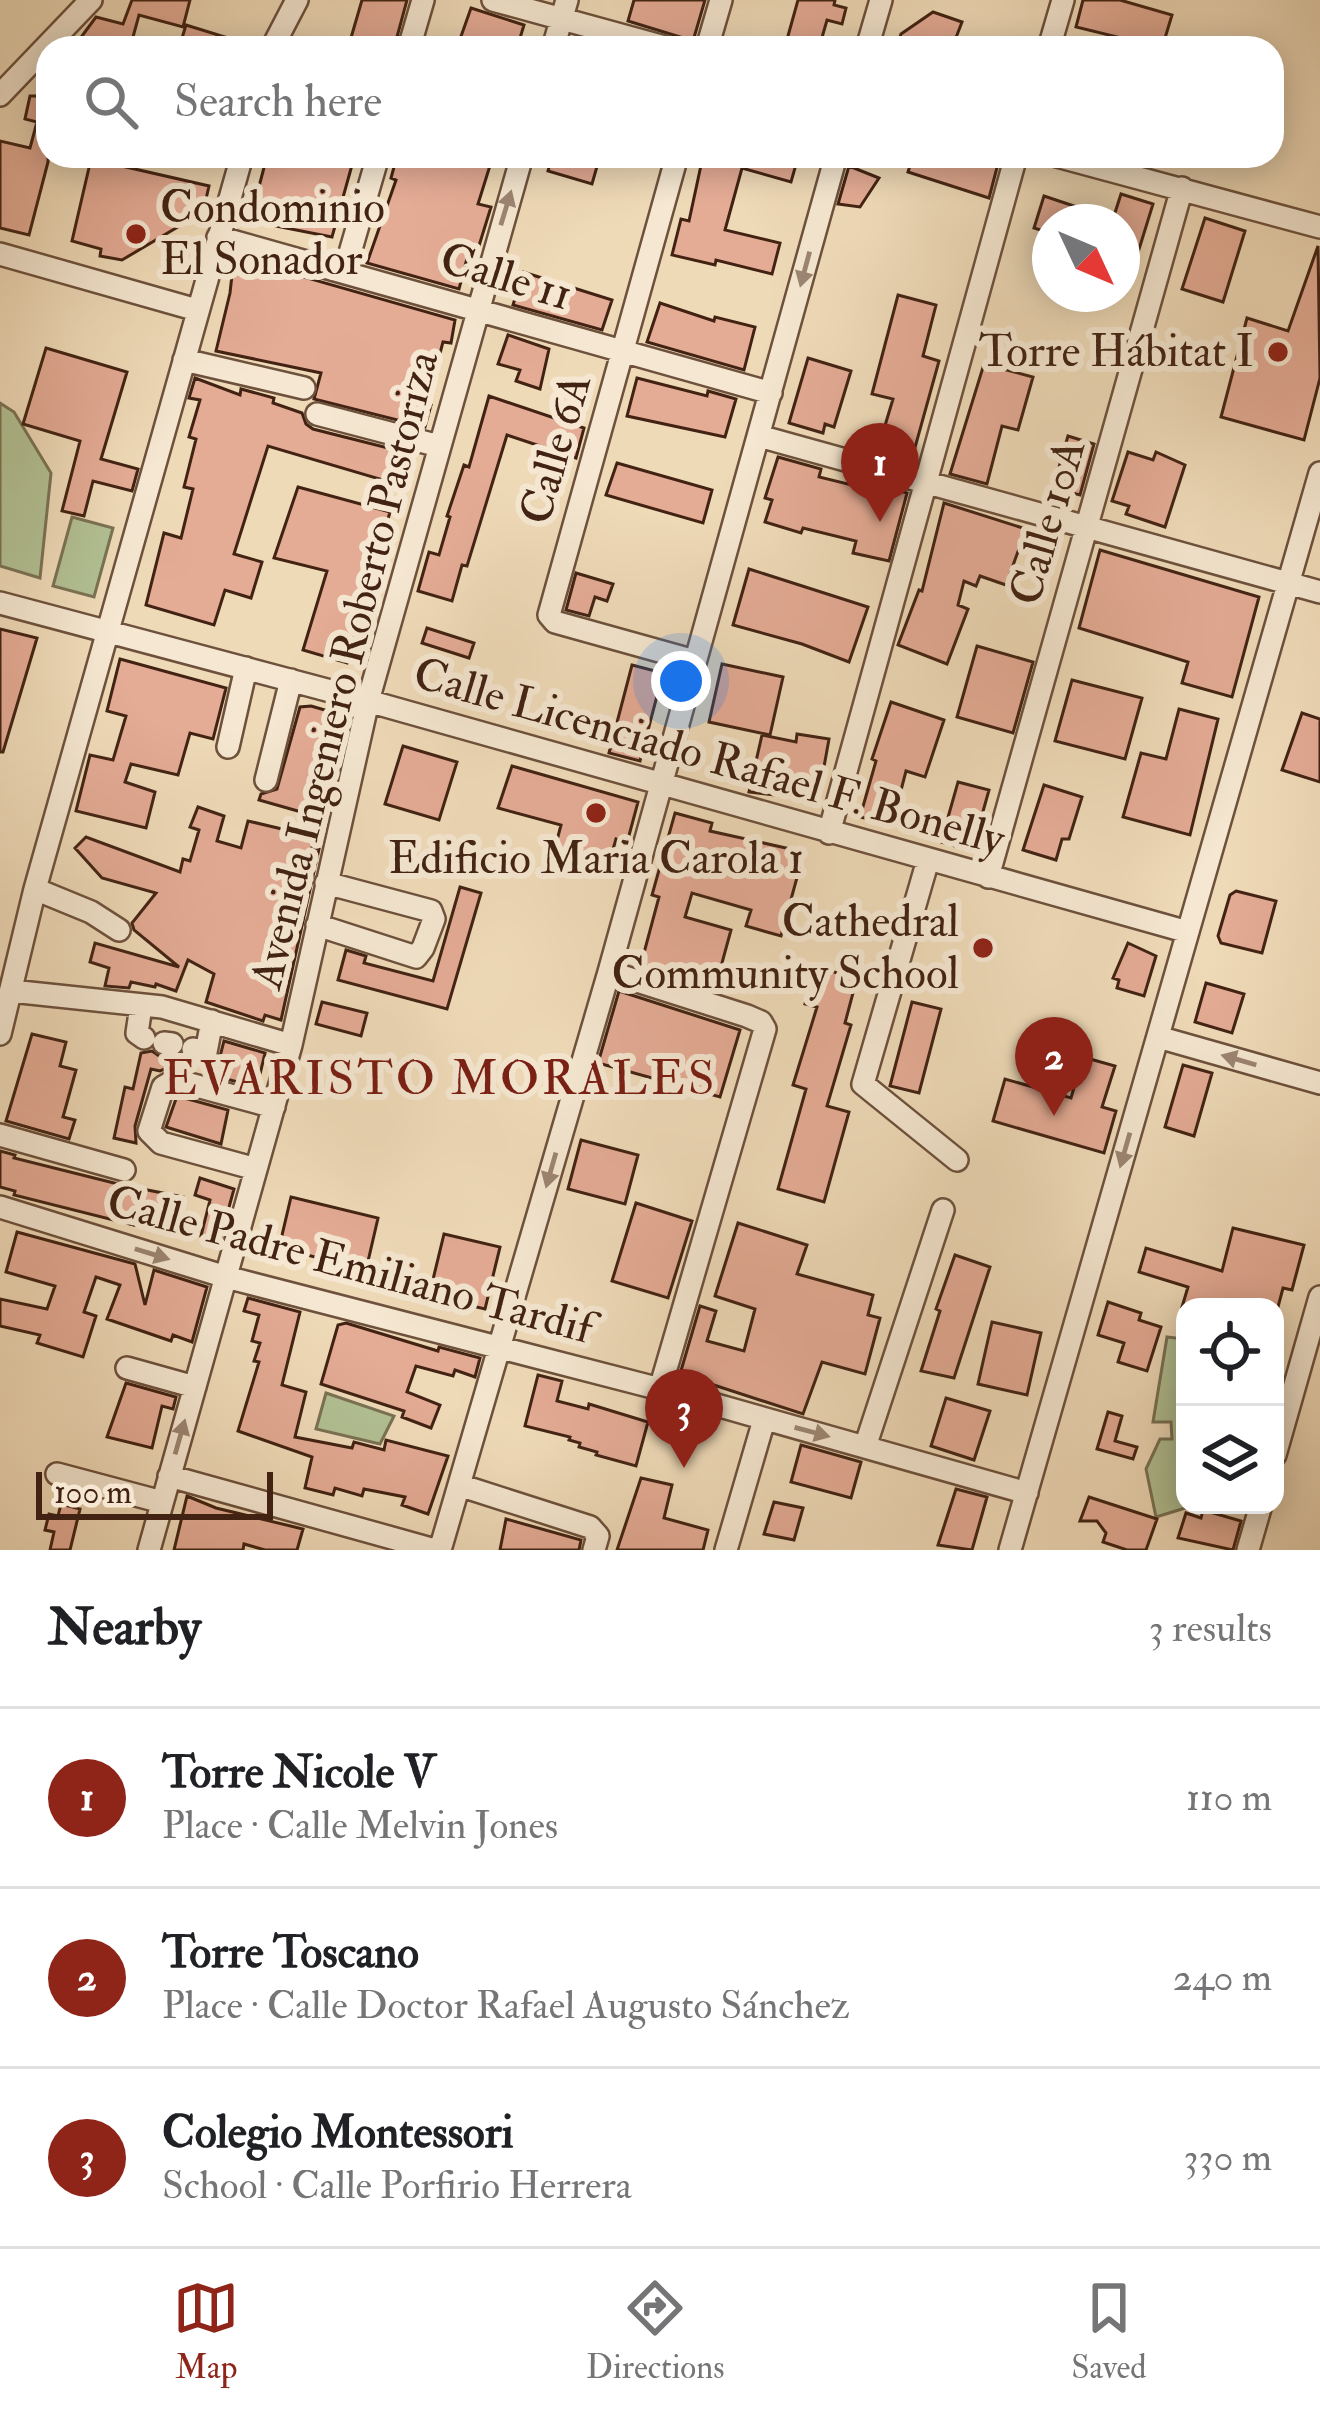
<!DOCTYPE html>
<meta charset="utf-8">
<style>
body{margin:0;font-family:"IM FELL Double Pica",serif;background:#f2f2f2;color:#202124}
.controls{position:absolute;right:36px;bottom:36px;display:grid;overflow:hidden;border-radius:24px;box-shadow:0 6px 30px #0003}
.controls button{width:108px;height:108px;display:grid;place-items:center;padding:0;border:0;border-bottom:3px solid #e0e0e0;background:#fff;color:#202124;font:60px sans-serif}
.compass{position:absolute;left:1032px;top:204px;width:108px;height:108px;border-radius:50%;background:#fff;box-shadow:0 6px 30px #0003;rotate:134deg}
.scale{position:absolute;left:36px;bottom:30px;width:237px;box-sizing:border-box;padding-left:12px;border:6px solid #422313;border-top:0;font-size:33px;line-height:42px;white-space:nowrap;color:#422313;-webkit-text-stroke:9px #f5e7d1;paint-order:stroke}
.you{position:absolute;left:681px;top:681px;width:42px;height:42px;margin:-30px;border:9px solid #fff;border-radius:50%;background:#1a73e8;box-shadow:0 0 0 18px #1a73e833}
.badge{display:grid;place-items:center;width:78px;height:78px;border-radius:50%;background:#8f2418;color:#fff;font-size:39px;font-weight:700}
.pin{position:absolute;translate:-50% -99px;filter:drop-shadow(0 3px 6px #0008)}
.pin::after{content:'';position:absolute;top:63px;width:42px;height:36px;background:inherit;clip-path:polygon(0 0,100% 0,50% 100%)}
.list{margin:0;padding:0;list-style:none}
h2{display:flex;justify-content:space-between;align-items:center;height:156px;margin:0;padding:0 48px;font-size:51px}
h2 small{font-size:39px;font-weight:400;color:#757577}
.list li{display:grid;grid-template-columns:78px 1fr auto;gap:36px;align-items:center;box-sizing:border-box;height:180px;padding:0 48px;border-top:3px solid #e0e0e0}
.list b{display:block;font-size:45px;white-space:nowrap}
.list p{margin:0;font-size:39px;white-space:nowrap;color:#757577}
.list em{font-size:39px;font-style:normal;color:#757577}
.icon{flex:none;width:66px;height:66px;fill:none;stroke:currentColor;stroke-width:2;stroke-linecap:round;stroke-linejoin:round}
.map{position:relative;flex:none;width:1320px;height:1550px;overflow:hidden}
.search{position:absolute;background:#fff;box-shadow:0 6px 30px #0003;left:36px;right:36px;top:36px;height:132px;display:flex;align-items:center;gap:30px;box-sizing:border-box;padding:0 42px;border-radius:36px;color:#757577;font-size:45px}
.sheet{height:696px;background:#fff}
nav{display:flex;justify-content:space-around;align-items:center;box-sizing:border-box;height:168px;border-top:3px solid #e0e0e0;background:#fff;font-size:33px;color:#757577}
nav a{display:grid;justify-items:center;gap:6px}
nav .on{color:#8f2418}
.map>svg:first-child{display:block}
.green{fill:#b2c194;stroke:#7a7254;stroke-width:3}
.building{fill:#e4ab95;stroke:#422313;stroke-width:3}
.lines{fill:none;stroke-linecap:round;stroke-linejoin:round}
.minor-casing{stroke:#6d513c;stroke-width:26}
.minor{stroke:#f5e7d1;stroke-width:21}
.oneway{fill:#9c8572}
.poi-dot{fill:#8f2418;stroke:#f5e7d1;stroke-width:4.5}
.labels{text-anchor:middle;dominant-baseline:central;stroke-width:12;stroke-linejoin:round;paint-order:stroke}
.poi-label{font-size:45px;fill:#422313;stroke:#f5e7d1;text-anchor:end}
.street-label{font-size:45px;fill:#422313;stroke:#f5e7d1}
.neighbourhood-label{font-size:48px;letter-spacing:3px;fill:#7a1f14;stroke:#f5e7d1}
</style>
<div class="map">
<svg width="1320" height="1550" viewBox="0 0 1320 1550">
<rect width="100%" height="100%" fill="#efdab8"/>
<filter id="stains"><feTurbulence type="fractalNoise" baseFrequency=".00167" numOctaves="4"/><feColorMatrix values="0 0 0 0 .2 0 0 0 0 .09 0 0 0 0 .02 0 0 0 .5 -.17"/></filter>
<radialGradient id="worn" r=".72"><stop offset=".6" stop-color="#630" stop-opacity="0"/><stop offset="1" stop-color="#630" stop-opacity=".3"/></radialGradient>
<!-- green -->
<path class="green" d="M0,403L14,412L51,473L40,578L0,566Z
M72,517L113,528L94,597L53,586Z
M1167,1337L1185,1339V1505H1195L1156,1517L1146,1469L1160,1439H1172L1171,1422H1153Z
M326,1393L394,1416L380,1444L316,1429Z"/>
<!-- building -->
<path class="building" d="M132,0H190L183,27L139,15L130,48H98L100,41L82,36L96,17L123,24Z
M362,0H407L394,48H348Z
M634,0H705L693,41L628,21Z
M798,0H835L834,5L846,8L842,24L827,20L819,48L786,43Z
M1083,0H1120L1172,15L1162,48L1076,27Z
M471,8L524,25L517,48H479L459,42Z
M933,12L962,22L952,48H896L901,34Z
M186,25L251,45V48H179Z
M30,96H48V162L29,235L0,228V141L30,148L37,122L25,119Z
M267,156H319L352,165L332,237L250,221Z
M397,156H493L478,204L491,207L478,249L470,247L459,289L367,263L396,180L391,178Z
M552,156H600L592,184L548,171Z
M703,156H783L797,161L791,182L742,168L725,230L780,243L772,274L716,260L715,265L672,255L681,219L689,221Z
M913,156H1000L989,198L908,172Z
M91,159L209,186L203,212L122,260L100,256L101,249L72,241Z
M849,166L879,178L860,207L838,204Z
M1121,194L1153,204L1136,259L1122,255V222H1112Z
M1044,196L1080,208L1076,222H1050V233L1034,228Z
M1205,218L1245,231L1223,302L1182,289Z
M1318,246L1320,378L1304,440L1221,417L1247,318L1288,331Z
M234,257L455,320L451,343L443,342L427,404L431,405L425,427L314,399L321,373L216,351L230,293Z
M523,272L612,300L602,330L513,305Z
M898,295L936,305L923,356L939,361L911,462L877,452L893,399L872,394Z
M660,303L714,321L715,317L755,327L744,370L647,342Z
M508,335L549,349L540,389L516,381L520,370L498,364Z
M46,348L127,372L101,459L138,469L132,491L93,481L84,516L62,511L80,441L23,424Z
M808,358L851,371L834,427L825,424L823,433L789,423Z
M984,364L1033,377L1018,430L1002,426L987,484L950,474Z
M195,378L240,395L241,389L274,398L273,403L302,413L306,424L313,429L412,454L403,486L268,446L234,554L262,562L251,598L225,590L214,625L146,605L164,533L181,538L193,489L184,487L196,439L189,437L200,400L189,398Z
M637,378L707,396L708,391L736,399L725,437L627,416Z
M489,396L584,428L576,458L507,435L467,566L462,565L452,601L418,591L429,552L439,555L450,517L447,516L464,465L469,467Z
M1068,436L1094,444L1080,495L1053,488Z
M1128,452L1153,460L1156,452L1185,465L1165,527L1126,514L1129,506L1112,501Z
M778,457L821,469L819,477L868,489L869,482L907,493L889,561L853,553L856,541L803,528L801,533L765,522L772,500L765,498Z
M617,463L712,490L703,523L606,495Z
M298,487L390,512L347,663L303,650L327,571L274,558Z
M944,503L1026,529L1006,585L980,576L976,586L964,581L958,605L968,609L947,664L898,645L919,590L922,591Z
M1100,550L1259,597L1232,697L1182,683L1188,662L1079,628Z
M749,569L868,607L849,662L802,644L733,625Z
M576,573L613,584L607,601L595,597L589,616L566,610Z
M427,628L474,643L469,658L422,643Z
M0,629L37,638L3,752H0Z
M977,646L1033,662L1013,733L957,717Z
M120,659L226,688L213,739L190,733L178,775L131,764L125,782L155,792L146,828L76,811L90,755L113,760L126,716L107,711Z
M722,664L783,677L770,735L709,722Z
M632,665L663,673L640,761L609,753Z
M1072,680L1142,698L1125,759L1055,741Z
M891,702L944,720L925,777L906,771L892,825L860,817L876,761L872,759Z
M311,706L349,717L326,819L259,800L261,794L277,789L300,707Z
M1179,709L1218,719L1190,835L1123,817L1141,753L1166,759Z
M1302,713L1320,719V782L1282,770Z
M797,734L829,739L818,800L749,792L762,735L796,742Z
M403,746L457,762L439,820L385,804Z
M512,766L638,802L627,843L616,839L605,877L551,863L561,825L498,808Z
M958,782L989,790L972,851L941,842Z
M1044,785L1082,797L1069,839H1062L1056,860L1023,850Z
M198,807L224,816L217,841L241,848L248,821L316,837L312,847L319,849L281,1020L265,1015L263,1021L206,1002L214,974L188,960L176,991L156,984L155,987L131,982L129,988L105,986L109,968L90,962L95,943L179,967L134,930L132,923L156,893L102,878L75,848L86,837L180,872L183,859L190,861L199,830L190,827Z
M675,813L712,823L710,831L804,852L781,936L746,926L751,910L692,893L685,917L731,930L716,985L641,964L659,897L652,895Z
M460,887L481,893L447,1009L338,980L346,950L366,956L364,963L433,981Z
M1236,891L1276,901L1262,953L1221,943L1218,936L1230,895Z
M1128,943L1156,956L1144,996L1117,988L1119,980L1113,978Z
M815,967L857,978L845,1023L851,1025L827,1106L849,1112L824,1202L778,1189L806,1089L793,1085L817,1007L805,1004Z
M1206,983L1244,994L1232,1033L1195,1022Z
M619,991L740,1030L720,1097L598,1063Z
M322,1002L367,1013L361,1036L316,1024Z
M912,1002L941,1009L919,1093L890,1086Z
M32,1034L66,1042L60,1066L76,1070L63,1117L75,1120L69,1139L6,1121Z
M224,1041L265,1053L257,1087L215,1076Z
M152,1051L162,1058L180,1056L189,1064L188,1068L174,1065L160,1071L151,1069L135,1126L136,1143L114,1138L125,1087L133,1089L141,1053Z
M1083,1057L1115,1066L1102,1107L1116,1111L1104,1153L993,1121L1005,1079L1071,1098Z
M1183,1065L1212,1073L1194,1136L1165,1127Z
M177,1096L228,1110L221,1144L166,1127Z
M581,1140L638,1155L625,1204L568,1189Z
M0,1151L15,1155L14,1158L122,1185L183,1197L173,1235L14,1195L15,1191L0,1187Z
M200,1178L234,1189L220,1240L201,1236L210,1200L195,1195Z
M291,1197L378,1218L366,1270L279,1248Z
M636,1203L692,1221L668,1298L612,1281Z
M738,1223L807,1245L797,1274L873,1295L868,1315L880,1318L865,1374L822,1362L803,1414L680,1374L700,1306L716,1311L707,1341L744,1351L755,1309L715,1296Z
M1233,1228L1304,1245L1292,1290L1283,1288L1278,1307H1182L1188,1287L1139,1272L1146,1248L1222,1271Z
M17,1232L135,1264L145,1305L154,1270L207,1287L192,1342L173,1335L171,1341L107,1319L120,1285L96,1277L84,1312L96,1316L83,1357L37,1343L40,1335L0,1326V1299L47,1309L55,1286L6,1272Z
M444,1234L500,1247L485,1309L429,1296Z
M955,1255L990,1267L954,1378L921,1371L940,1311L936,1309Z
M248,1298L300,1312L282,1385L306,1392L295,1437L352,1448L354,1442L384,1450L386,1440L448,1456L428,1514L402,1505L405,1497L364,1489L362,1496L335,1488L333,1495L305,1488L312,1457L238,1431L259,1362L254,1361L260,1343L252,1341L259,1315L244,1311Z
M1108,1302L1141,1313L1139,1320L1161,1327L1147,1371L1118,1362L1124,1343L1098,1335Z
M992,1322L1041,1333L1027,1395L978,1384Z
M346,1323L438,1351L439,1347L480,1358L475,1377L455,1370L453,1376L416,1366L407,1392L440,1405L431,1428L402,1417L404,1411L321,1384L338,1325Z
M538,1375L562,1381L557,1401L588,1409L589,1404L648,1422L636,1466L596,1455L597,1452L579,1447L580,1443L569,1440L570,1437L525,1426Z
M126,1383L176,1397L173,1409L162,1406L152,1448L107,1437Z
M946,1398L990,1411L974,1460L931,1446Z
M1108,1412L1122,1416L1115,1441L1137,1447L1133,1459L1097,1449Z
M801,1445L861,1462L851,1498L791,1482Z
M641,1478L672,1485L664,1518L708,1530L703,1550H617Z
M956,1489L987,1497L972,1550L938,1545Z
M187,1496L216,1508L303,1529L297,1550H265L244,1544L243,1550H174Z
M1089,1497L1157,1519L1146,1550H1127L1103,1542L1106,1533L1097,1521H1080Z
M774,1502L803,1508L794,1540L764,1534Z
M61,1504L80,1509L70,1550H50L54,1532L45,1530L49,1514L58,1516Z
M1203,1510L1241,1521L1233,1550L1178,1538L1186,1513L1201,1518Z
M506,1519L581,1540L579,1550H500Z"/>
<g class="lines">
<!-- minor casing -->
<g class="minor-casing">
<path id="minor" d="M493,0L668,48
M272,48L297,0
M409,48L423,0
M553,48L567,0
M707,48L721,0
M867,48L881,0
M1049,48L1063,0
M0,95L91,0
M677,156L549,615L555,622L695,661
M1057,156L1320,227
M218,237L771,393
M0,254L197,310
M345,270L378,156
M184,360L304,388
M317,414L439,446
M759,436L1320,592
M0,603L368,701L1188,932
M228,747L246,668
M266,780L291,680
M829,833L1016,156
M928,860L863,1084L957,1160
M988,877L1182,188
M35,889L91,912L119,930
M317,925L416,957L423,948L434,919L431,911L326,883
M609,972L747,1016L761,1022L765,1029L660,1389
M11,991L162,1007L291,1045
M141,1006L137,1033L144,1038
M0,1034L35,889L242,156
M1158,1037L1320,1083
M164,1043L172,1044
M193,1049L206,1052L212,1021
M0,1135L124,1170
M256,1169L161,1143L149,1131L163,1087L175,1080L274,1107
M0,1207L226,1277L660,1389L1027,1493
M127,1368L195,1387
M865,1447L943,1210
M1275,1455L1320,1297
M57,1474L162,1502
M169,1476L435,1550
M459,1485L590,1527L598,1536L594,1550
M149,1550L291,1045L368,701L522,156
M440,1550L609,972L836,156
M726,1550L764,1420
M1010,1550L1320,473
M1248,1550L1261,1505"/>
</g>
<!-- minor -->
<use href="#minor" class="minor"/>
</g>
<!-- one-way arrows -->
<defs><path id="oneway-solid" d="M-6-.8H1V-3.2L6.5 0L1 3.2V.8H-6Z" transform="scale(3)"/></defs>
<g class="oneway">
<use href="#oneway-solid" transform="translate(506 208) rotate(-73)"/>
<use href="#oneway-solid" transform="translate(805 269) rotate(105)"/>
<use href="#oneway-solid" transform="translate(1239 1060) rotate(-164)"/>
<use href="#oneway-solid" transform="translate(1125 1150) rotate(106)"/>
<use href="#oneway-solid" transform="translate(551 1170) rotate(106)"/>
<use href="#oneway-solid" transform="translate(152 1254) rotate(17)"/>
<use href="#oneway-solid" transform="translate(812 1432) rotate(15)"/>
<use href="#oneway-solid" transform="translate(180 1437) rotate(-74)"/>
</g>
<!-- markers -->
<g class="poi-dot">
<circle cx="136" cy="234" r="12"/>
<circle cx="1278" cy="352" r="12"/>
<circle cx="596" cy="813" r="12"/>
<circle cx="983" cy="948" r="12"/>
</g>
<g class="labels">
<!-- poi labels -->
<g class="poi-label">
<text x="160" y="208" text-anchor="start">Condominio<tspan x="160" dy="52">El Sonador</tspan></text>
<text x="1254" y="352">Torre Hábitat I</text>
<text x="596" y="859" text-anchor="middle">Edificio Maria Carola 1</text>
<text x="959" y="922">Cathedral<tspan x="959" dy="52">Community School</tspan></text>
</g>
<!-- street labels -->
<g class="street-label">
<text transform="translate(506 277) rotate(17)">Calle 11</text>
<text transform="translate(556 449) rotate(-74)">Calle 6A</text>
<text transform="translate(1048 522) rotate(-74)">Calle 10A</text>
<text transform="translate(345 670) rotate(-76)">Avenida Ingeniero Roberto Pastoriza</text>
<text transform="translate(709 757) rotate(16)">Calle Licenciado Rafael F. Bonelly</text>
<text transform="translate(350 1265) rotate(15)">Calle Padre Emiliano Tardif</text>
</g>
<!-- neighbourhood labels -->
<g class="neighbourhood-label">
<text x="440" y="1079">EVARISTO MORALES</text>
</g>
</g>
<rect width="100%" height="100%" filter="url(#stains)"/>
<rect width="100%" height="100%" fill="url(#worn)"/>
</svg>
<div class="controls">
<button><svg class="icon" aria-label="locate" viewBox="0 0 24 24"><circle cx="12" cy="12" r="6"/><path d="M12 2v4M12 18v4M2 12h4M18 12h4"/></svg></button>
<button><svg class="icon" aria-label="layers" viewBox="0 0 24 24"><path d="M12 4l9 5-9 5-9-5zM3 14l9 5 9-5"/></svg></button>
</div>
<svg class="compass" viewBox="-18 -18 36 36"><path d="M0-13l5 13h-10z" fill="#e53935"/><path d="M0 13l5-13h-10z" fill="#757577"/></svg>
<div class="scale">100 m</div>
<div class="you"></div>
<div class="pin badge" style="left:880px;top:522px">1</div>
<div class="pin badge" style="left:1054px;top:1116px">2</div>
<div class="pin badge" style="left:684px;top:1468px">3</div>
<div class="search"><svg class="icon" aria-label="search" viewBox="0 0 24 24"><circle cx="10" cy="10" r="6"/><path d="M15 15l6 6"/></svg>Search here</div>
</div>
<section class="sheet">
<h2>Nearby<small>3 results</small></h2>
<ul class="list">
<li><span class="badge">1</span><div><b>Torre Nicole V</b><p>Place · Calle Melvin Jones</p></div><em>110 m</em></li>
<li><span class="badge">2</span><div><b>Torre Toscano</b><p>Place · Calle Doctor Rafael Augusto Sánchez</p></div><em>240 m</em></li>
<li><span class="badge">3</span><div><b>Colegio Montessori</b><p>School · Calle Porfirio Herrera</p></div><em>330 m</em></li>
</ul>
</section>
<nav>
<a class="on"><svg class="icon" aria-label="map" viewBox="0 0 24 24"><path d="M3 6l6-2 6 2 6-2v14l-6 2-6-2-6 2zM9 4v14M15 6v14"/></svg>Map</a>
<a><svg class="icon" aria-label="directions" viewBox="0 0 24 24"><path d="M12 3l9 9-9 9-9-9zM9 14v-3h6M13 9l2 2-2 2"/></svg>Directions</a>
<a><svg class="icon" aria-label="saved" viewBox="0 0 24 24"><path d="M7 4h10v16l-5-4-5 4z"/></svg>Saved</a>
</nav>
